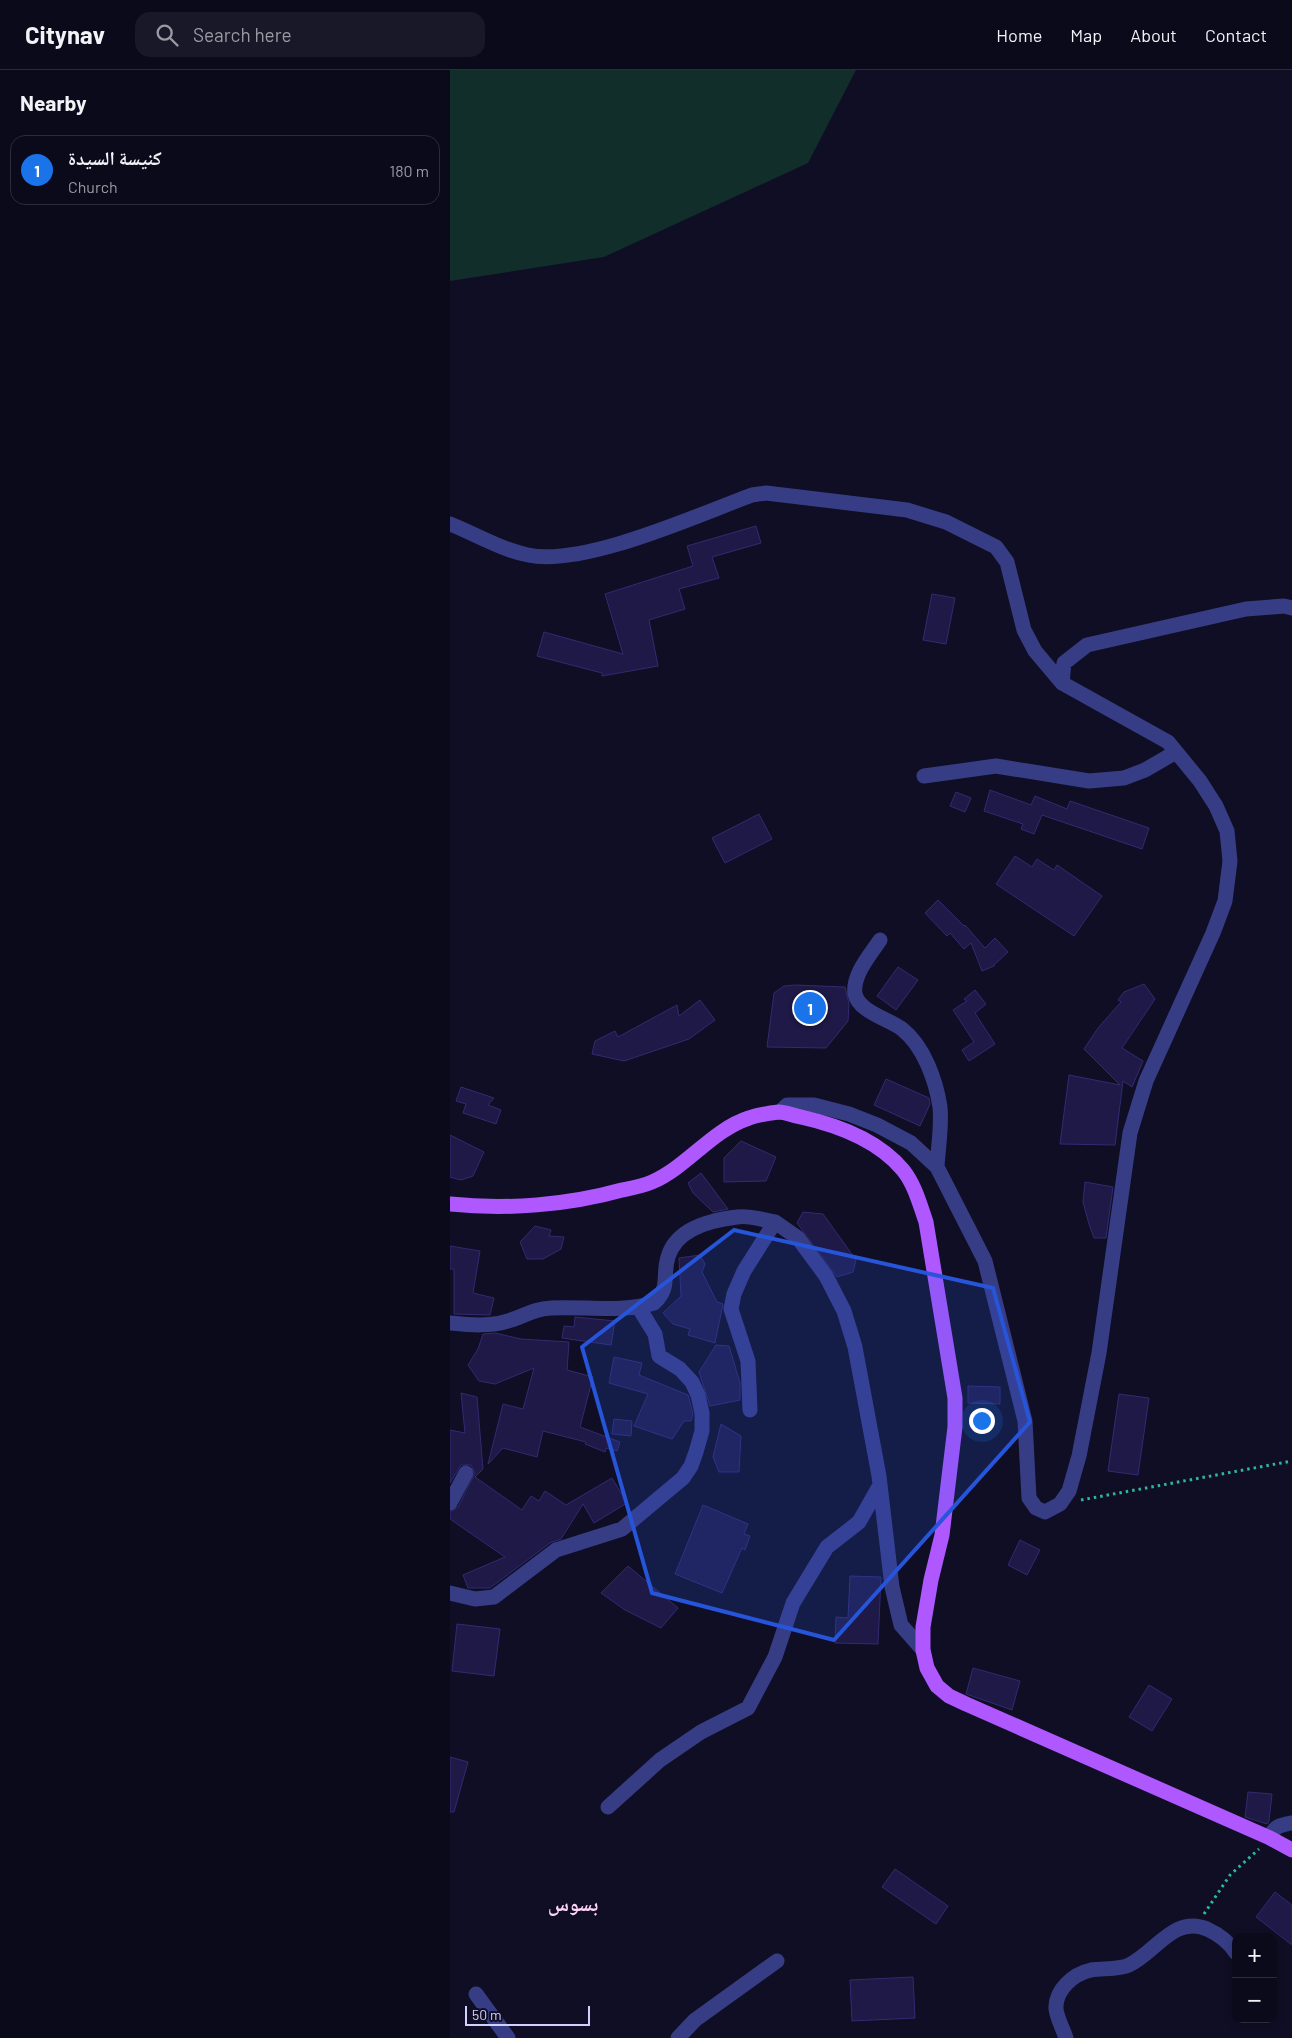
<!DOCTYPE html>
<meta charset="utf-8">
<style>
body{margin:0;font-family:Barlow,"Noto Naskh Arabic",sans-serif;background:#191828;color:#f1f3f6}
.controls{position:absolute;right:15px;bottom:15px;display:grid;overflow:hidden;border-radius:10px;box-shadow:0 2px 8px #0003}
.controls button{width:45px;height:45px;display:grid;place-items:center;padding:0;border:0;border-bottom:1px solid #2b2b3a;background:#0b0a1b;color:#f1f3f6;font:25px sans-serif}
.scale{position:absolute;left:15px;bottom:12px;width:125px;box-sizing:border-box;padding-left:5px;border:2px solid #d1d1ff;border-top:0;font-size:14px;line-height:18px;white-space:nowrap;color:#d1d1ff;-webkit-text-stroke:4px #0f0e24;paint-order:stroke}
.you{position:absolute;left:531px;top:1350px;width:18px;height:18px;margin:-12px;border:4px solid #fff;border-radius:50%;background:#1a73e8;box-shadow:0 0 0 8px #1a73e833}
.badge{display:grid;place-items:center;width:32px;height:32px;border-radius:50%;background:#1a73e8;color:#fff;font-size:16px;font-weight:700}
.pin{position:absolute;translate:-50% -50%;border:2px solid #fff;box-shadow:0 1px 5px #0006}
.list{margin:0;padding:0;list-style:none}
h2{display:flex;justify-content:space-between;align-items:center;height:65px;margin:0;padding:0 20px;font-size:21px}
h2 small{font-size:16px;font-weight:400;color:#9a9aa3}
.list li{display:grid;grid-template-columns:32px 1fr auto;gap:15px;align-items:center;box-sizing:border-box;height:70px;margin:0 10px 10px;padding:0 10px;border:1px solid #2b2b3a;border-radius:15px}
.list b{display:block;font-size:19px;white-space:nowrap}
.list p{margin:0;font-size:16px;white-space:nowrap;color:#9a9aa3}
.list em{font-size:16px;font-style:normal;color:#9a9aa3}
.icon{flex:none;width:28px;height:28px;fill:none;stroke:currentColor;stroke-width:2;stroke-linecap:round;stroke-linejoin:round}
.map{position:relative;flex:none;width:842px;height:1968px;overflow:hidden}
header{display:flex;align-items:center;gap:30px;box-sizing:border-box;height:70px;padding:0 25px;background:#0b0a1b;border-bottom:1px solid #2b2b3a}
header strong{font-size:24px}
nav{display:flex;gap:28px;margin-inline-start:auto;font-size:18px}
.search{width:350px;height:45px;background:#191828;display:flex;align-items:center;gap:12px;box-sizing:border-box;padding:0 18px;border-radius:15px;color:#9a9aa3;font-size:19px}
main{display:flex}
aside{flex:1;background:#0b0a1b}
.map>svg:first-child{display:block}
.green{fill:#112e2a}
.building{fill:#1e1946;stroke:#312b72}
.lines{fill:none;stroke-linecap:round;stroke-linejoin:round}
.path{stroke:#2bb9a1;stroke-width:3;stroke-dasharray:2.5 4;stroke-linecap:butt}
.minor{stroke:#373d85;stroke-width:15}
.major{stroke:#af58ff;stroke-width:15}
.marked{fill:#2655da;fill-opacity:0.2;stroke:#2655da;stroke-width:4;stroke-linejoin:round}
.labels{text-anchor:middle;dominant-baseline:central;stroke-width:4.5;stroke-linejoin:round;paint-order:stroke}
.quarter-label{font-size:20px;font-weight:bold;fill:#ffd3f4;stroke:#0f0e24}
</style>
<header>
<strong>Citynav</strong>
<div class="search"><svg class="icon" aria-label="search" viewBox="0 0 24 24"><circle cx="10" cy="10" r="6"/><path d="M15 15l6 6"/></svg>Search here</div>
<nav><a>Home</a><a>Map</a><a>About</a><a>Contact</a></nav>
</header>
<main>
<aside>
<h2>Nearby<small></small></h2>
<ul class="list">
<li><span class="badge">1</span><div><b>كنيسة السيدة</b><p>Church</p></div><em>180 m</em></li>
</ul>
</aside>
<div class="map">
<svg width="842" height="1968" viewBox="0 0 842 1968">
<rect width="100%" height="100%" fill="#0f0e24"/>
<!-- green -->
<path class="green" d="M0,0H406L358,93L154,187L0,211Z"/>
<!-- building -->
<path class="building" d="M306,456L311,473L262,487L269,508L229,519L235,539L199,550L208,596L152,606V603L87,586L94,562L173,584L155,524L243,496L237,476Z
M482,524L505,528L496,574L473,570Z
M540,720L581,735L585,726L617,739L620,731L699,758L692,779L592,745L584,764L571,759L573,754L534,741Z
M506,722L521,728L515,742L500,736Z
M309,744L322,769L275,793L262,768Z
M565,786L582,797L587,789L604,800L607,795L652,826L624,866L546,814Z
M488,830L514,856L515,855L535,878L545,868L558,882L544,895V896L532,901L521,873L514,879L500,863L497,866L475,843Z
M448,897L468,910L446,940L427,926Z
M694,914L705,929L672,978L693,991L682,1017L673,1011L665,1075L610,1074L619,1005L670,1015L634,979L648,958L671,932L668,930L674,922Z
M346,915L395,917L399,934L398,951L376,978L317,977L324,923L334,916Z
M525,920L536,934L525,943L545,974L519,991L512,980L524,972L503,940L517,931L514,929Z
M250,930L265,950L239,969L174,991L142,984L145,971L165,961L168,967L227,935L229,946Z
M436,1009L479,1028L480,1034L470,1056L424,1035Z
M11,1017L44,1028L38,1035L51,1040L46,1054L13,1043L16,1034L6,1031Z
M0,1065L34,1082L23,1106L11,1110L0,1107Z
M291,1071L326,1087L316,1111L274,1112V1088Z
M251,1103L278,1139L263,1142L243,1123L238,1113Z
M635,1112L663,1117L656,1168H644L639,1154L633,1132Z
M353,1142L373,1144L406,1190L403,1202L387,1207L347,1153Z
M85,1156L101,1160L99,1166L114,1167L111,1179L93,1189H77L70,1172Z
M0,1176L30,1181L23,1223L44,1228L40,1245L4,1244V1199H0Z
M250,1185L255,1194L252,1202L267,1232L273,1234L265,1273L238,1265L240,1259L223,1254L213,1243L231,1226L229,1188Z
M125,1247L165,1251L161,1275L112,1268L114,1256L124,1257Z
M45,1263L71,1269L119,1272L117,1300L143,1307L130,1357L170,1372L167,1381L156,1378L155,1382L135,1374L136,1372L93,1361L87,1387L53,1378L38,1394L53,1334L73,1339L84,1298L45,1314L29,1311L18,1295L28,1279L33,1264Z
M266,1275L279,1276L290,1313V1330L260,1336L249,1302Z
M164,1287L192,1293L189,1305L238,1325L243,1344L241,1351H234L222,1369L184,1356L198,1324L159,1313Z
M518,1316L550,1317V1334L518,1333Z
M11,1323L27,1327L33,1399L25,1407L72,1440L81,1426L89,1431L95,1421L116,1435L162,1408L177,1433L144,1453L133,1434L111,1469L100,1473L40,1518H18L13,1505L55,1487L0,1449V1442L8,1437L25,1403L21,1395H11L0,1413V1360L15,1363Z
M669,1324L699,1328L688,1405L658,1401Z
M164,1349L182,1351L181,1366L162,1364Z
M271,1354L291,1366L289,1402H269L263,1387Z
M253,1435L298,1454L294,1464L300,1466L295,1480L292,1478L272,1523L225,1504Z
M570,1470L590,1480L577,1505L558,1495Z
M178,1496L228,1538L211,1558L175,1540L151,1523Z
M400,1506L431,1507L428,1574L385,1573L386,1547L398,1548Z
M7,1554L50,1559L44,1606L2,1601Z
M523,1598L570,1611L562,1640L516,1624Z
M699,1615L722,1629L702,1661L679,1647Z
M0,1687L18,1692L4,1742H0Z
M798,1722L822,1724L819,1751L817,1754L795,1747Z
M445,1799L498,1836L486,1854L432,1817Z
M825,1822L842,1835V1875L806,1847Z
M463,1907L465,1948L402,1951L400,1910Z"/>
<g class="lines">
<!-- path -->
<path class="path" d="M631,1430L842,1391
M754,1844L780,1805L809,1779"/>
<!-- minor -->
<path class="minor" d="M0,454C25,464 52,480 78,485C134,497 247,445 302,425L316,423L457,440L496,452L546,477L557,492L574,560L585,581L612,613L718,672L750,711L766,736L777,761L780,791L775,831L763,863L696,1011L680,1063L649,1283L629,1386L619,1421L610,1434L595,1442L586,1438L579,1428L575,1351L535,1191L487,1097L461,1073L427,1055L399,1044L364,1035H337L330,1042
M612,613L614,593L637,575L796,539L834,536L842,538
M474,706L546,696L639,711L674,708L695,700L726,682
M430,870C421,884 402,905 405,924C409,942 439,949 452,959C474,976 486,1011 490,1037C492,1056 488,1078 487,1097
M325,1152L348,1168L376,1206L394,1241L405,1277L429,1406L442,1517L451,1555L473,1580
M0,1253C20,1255 42,1257 61,1250C77,1245 83,1239 101,1238C135,1236 171,1243 204,1233C221,1217 212,1206 218,1187C226,1159 261,1150 287,1147C299,1145 313,1150 325,1152L294,1201L284,1224L281,1239L298,1291L300,1340
M0,1433L16,1403
M0,1523L25,1529L44,1527L106,1480L172,1459L233,1408L241,1396L246,1382L252,1361V1343L248,1325L242,1312L230,1299L209,1286L205,1264L189,1238
M158,1737L210,1690L251,1662L298,1638L325,1587L343,1533L377,1477L409,1452L430,1415
M820,1768C823,1756 831,1755 842,1753
M26,1924L58,1968
M228,1968L245,1950L327,1891
M616,1968C613,1959 607,1948 606,1939C605,1920 623,1904 641,1900C653,1898 668,1900 679,1895C706,1882 724,1845 757,1859C768,1864 779,1872 786,1883"/>
<!-- major -->
<path class="major" d="M0,1134C57,1140 118,1135 172,1120C182,1118 193,1116 202,1112C237,1097 262,1060 299,1048C307,1045 320,1043 329,1042C335,1042 344,1046 351,1047C387,1055 428,1070 453,1100C465,1115 470,1135 476,1152L505,1328V1357L492,1465L481,1510L473,1557V1580L477,1598L487,1616L499,1626L516,1634L820,1768L842,1780"/>
</g>
<!-- marked area -->
<path class="marked" d="M284,1160L543,1218L580,1352L384,1570L202,1523L132,1277Z"/>
<g class="labels">
<!-- quarter labels -->
<g class="quarter-label">
<text x="123" y="1833">بسوس</text>
</g>
</g>
</svg>
<div class="controls">
<button>+</button>
<button>−</button>
</div>
<div class="scale">50 m</div>
<div class="you"></div>
<div class="pin badge" style="left:360px;top:938px">1</div>
</div>
</main>
